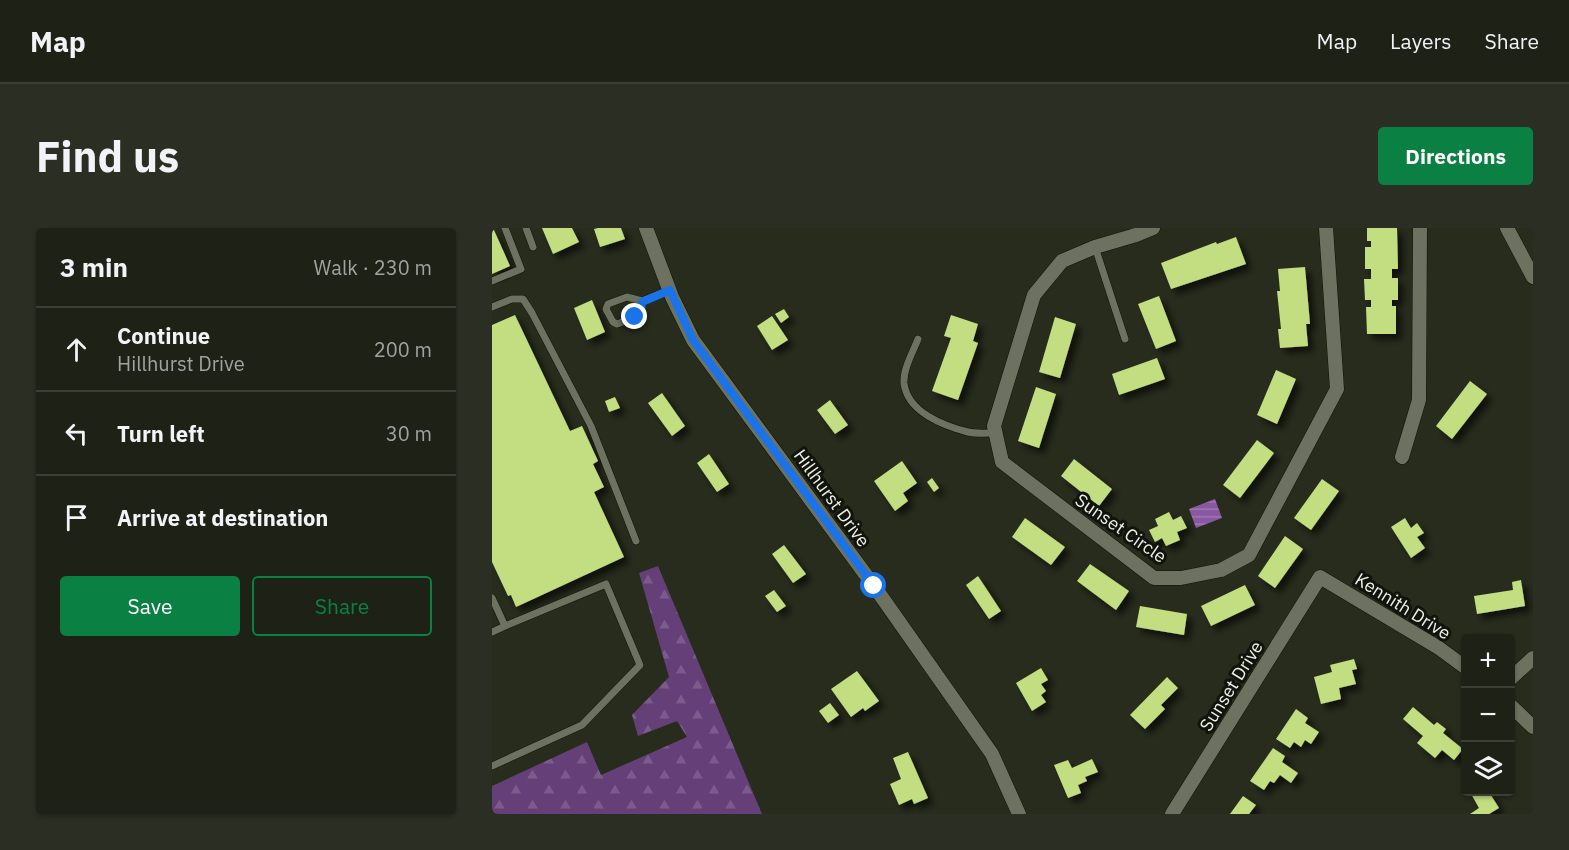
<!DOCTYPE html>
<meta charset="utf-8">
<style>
body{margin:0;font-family:"IBM Plex Sans",sans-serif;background:#2a2e23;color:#f1f3f6}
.controls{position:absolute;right:18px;bottom:18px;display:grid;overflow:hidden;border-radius:6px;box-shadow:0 2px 4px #0004}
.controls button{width:54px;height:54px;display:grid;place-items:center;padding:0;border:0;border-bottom:2px solid #3b3e35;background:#1d2116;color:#f1f3f6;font:30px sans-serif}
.stop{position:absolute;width:18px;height:18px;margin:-14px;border:4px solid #1a73e8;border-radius:50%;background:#fff}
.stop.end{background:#1a73e8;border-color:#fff;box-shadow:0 2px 6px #0008}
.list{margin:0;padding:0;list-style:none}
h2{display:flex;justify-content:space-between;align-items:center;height:78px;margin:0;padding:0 24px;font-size:26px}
h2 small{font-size:20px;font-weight:400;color:#a0a3a1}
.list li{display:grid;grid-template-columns:39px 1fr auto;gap:18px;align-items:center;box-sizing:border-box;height:84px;padding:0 24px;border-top:2px solid #3b3e35}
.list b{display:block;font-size:22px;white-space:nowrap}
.list p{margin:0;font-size:20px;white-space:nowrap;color:#a0a3a1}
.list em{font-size:20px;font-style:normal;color:#a0a3a1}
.actions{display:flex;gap:12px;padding:18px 24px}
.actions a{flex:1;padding:14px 0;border:2px solid #0b8043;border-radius:6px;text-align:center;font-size:21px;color:#0b8043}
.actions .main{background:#0b8043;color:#fff}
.icon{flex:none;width:33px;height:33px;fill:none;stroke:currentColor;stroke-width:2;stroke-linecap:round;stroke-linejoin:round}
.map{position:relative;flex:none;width:1041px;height:586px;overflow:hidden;border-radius:6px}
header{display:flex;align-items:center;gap:36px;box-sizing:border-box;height:84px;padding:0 30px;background:#1d2116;border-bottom:2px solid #3b3e35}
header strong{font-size:28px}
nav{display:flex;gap:33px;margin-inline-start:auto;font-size:21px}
.intro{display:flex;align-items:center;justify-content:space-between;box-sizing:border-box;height:144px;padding:0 36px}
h1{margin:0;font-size:42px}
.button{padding:15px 27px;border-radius:6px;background:#0b8043;color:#fff;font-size:21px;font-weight:700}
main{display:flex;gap:36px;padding:0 36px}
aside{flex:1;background:#1d2116;border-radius:6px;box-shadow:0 2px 4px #0004}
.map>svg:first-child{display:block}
.forest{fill:url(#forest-firs)}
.water{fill:url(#water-rules)}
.building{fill:#c3de81;filter:url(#shadow)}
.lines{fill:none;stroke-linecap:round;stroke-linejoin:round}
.service-casing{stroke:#101407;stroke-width:8}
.minor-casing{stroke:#101407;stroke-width:15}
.service{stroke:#6c7160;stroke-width:7}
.minor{stroke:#6c7160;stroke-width:14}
.route{stroke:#1a73e8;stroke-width:8}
.labels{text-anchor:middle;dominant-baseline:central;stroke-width:6;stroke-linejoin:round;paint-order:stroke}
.street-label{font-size:18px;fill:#eef1e7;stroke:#11130d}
</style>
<header>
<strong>Map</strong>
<nav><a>Map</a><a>Layers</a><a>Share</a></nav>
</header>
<div class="intro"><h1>Find us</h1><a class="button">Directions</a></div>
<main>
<aside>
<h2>3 min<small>Walk · 230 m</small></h2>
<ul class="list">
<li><svg class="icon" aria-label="ahead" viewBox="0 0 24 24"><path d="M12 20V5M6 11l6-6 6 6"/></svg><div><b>Continue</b><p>Hillhurst Drive</p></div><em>200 m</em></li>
<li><svg class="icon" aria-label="left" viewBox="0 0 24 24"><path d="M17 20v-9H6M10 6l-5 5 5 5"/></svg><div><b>Turn left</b></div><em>30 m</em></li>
<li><svg class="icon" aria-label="arrive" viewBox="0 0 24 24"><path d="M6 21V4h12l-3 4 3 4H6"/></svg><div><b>Arrive at destination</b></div></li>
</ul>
<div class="actions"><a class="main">Save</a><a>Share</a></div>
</aside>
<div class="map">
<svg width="1041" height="586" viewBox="0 0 1041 586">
<defs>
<pattern id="forest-firs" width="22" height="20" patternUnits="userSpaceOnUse" patternTransform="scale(1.5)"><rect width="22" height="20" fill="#653f78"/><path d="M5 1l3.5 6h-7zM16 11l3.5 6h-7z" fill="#7b5b8b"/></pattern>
<pattern id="water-rules" width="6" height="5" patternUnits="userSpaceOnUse" patternTransform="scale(1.5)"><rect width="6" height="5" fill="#8a58a2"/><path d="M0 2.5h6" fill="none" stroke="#a079b3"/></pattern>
<filter id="shadow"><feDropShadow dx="5.5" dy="5.5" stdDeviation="3" flood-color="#0009"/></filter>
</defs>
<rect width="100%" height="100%" fill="#272c1d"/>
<!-- forest -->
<path class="forest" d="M166,338L270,586H0V558L95,514L109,547L195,509L185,493L146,508L140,487L177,449L147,345Z"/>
<!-- water -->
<path class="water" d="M723,271L730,290L704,300L697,281Z"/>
<!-- building -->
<path class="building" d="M50,0H80L87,14L61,26Z
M106,0H129L133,11L108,19L102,1Z
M875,0H905L906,41H900V50H906V72H900V78H904V106H875L874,79H879V72H873L872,51H879V41H873V19H879V13H875Z
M0,2H2L18,38L0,46Z
M744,9L754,36L679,61L669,35L724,14L725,16Z
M813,39L818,96H814L816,118L788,120L786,101H789L785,63H788L786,41Z
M667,68L684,113L664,121L646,76Z
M100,72L113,104L95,112L82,80Z
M292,81L297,89L289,95L283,86Z
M23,87L78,203L90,198L106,233L101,236L112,259L102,264L132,329L24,379L19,367L16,368L0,334V97Z
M459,87L486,96L481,113L486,115L466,172L440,163L459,110L452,108Z
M280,88L296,112L280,122L265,98Z
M563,89L584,96L568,150L547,144Z
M665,130L673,151L627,167L620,146Z
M784,142L804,151L785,196L765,187Z
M978,153L995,166L960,211L944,198Z
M544,159L564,166L547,220L526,213Z
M170,165L193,198L180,208L156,175Z
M123,169L128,180L117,184L113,173Z
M338,172L356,197L343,206L325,182Z
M765,212L782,225L748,270L731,257Z
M217,226L237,256L225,264L205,235Z
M582,231L620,261L607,278L569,248Z
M410,233L425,255L411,265L416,273L403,283L382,253Z
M440,250L447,260L442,264L435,254Z
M830,251L847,263L819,302L802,290Z
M677,284L681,292L689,288L695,300L685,304L688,312L674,318L670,310L663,314L657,302L666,298L663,291Z
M533,290L573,319L559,337L520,309Z
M913,290L919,300L925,295L932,305L925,309L933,320L919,330L899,299Z
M793,308L811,321L783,360L766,348Z
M292,317L314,346L301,355L280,326Z
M598,336L637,363L624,382L585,353Z
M486,348L509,383L497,391L474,357Z
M1029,352L1033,378L985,386L982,368L1021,362L1020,354Z
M753,357L763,377L719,398L709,378Z
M282,362L294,378L285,384L273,368Z
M648,378L695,386L692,407L644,399Z
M862,431L865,441L860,442L864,456L847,460L849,471L829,476L822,449L840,444L838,437Z
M549,440L556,452L549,456L554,463L549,467L554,474L540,483L524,455Z
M365,443L387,473L373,483L371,480L359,489L339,461Z
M675,449L686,460L669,477L673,481L653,501L638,487Z
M338,475L347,487L336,495L327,483Z
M921,479L942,497L945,494L954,501L951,505L971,521L962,532L950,522L943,530L925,515L931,508L911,491Z
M804,481L816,490L813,495L827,504L819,516L813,512L809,519L802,514L798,520L784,511Z
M781,520L793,528L790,534L806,545L799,555L788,547L782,555L778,553L772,562L758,553Z
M416,524L436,570L422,576L420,571L407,577L398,556L409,551L401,530Z
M600,531L606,544L593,549L595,553L586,557L589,565L576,570L562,537L576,532L580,540Z
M978,564H997L1007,580L997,586H978L987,580Z
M751,568L764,577L757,586H738Z"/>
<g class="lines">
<!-- service casing -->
<g class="service-casing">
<path id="service" d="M34,0L41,19
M603,19L633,111
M0,53L29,41L13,0
M150,73C149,89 138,91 125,96L121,94L114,81L116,76L135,69L150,73L178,62
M0,79L20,71H31L40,85L99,198L144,313
M426,111C421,124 411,141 412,155C415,184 452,198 476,204C484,206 495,205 504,205
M0,370L13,398L0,404
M0,538L90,497L148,437L114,356L13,398"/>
</g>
<!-- minor casing -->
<g class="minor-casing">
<path id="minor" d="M154,0L180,69L201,112L382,358L500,526L527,586
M661,0L644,7L603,19L570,33L542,67L502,198L510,234L662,350H689L729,342L757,327L845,161L834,0
M1015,0L1041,49
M910,229L927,172L928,0
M1018,451L1041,430
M1018,477L1041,499
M680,586L828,349L947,420L974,440"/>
</g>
<!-- service -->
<use href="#service" class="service"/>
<!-- minor -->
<use href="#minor" class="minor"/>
</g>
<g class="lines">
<!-- route -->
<path class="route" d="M143,89L149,84L150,74L178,62L201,112L382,358"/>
</g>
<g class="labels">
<!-- street labels -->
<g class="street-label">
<text transform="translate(340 270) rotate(54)">Hillhurst Drive</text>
<text transform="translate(629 300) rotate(35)">Sunset Circle</text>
<text transform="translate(911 378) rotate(32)">Kennith Drive</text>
<text transform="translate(739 458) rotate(-58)">Sunset Drive</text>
</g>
</g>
</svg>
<div class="controls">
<button>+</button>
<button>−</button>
<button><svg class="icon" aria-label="layers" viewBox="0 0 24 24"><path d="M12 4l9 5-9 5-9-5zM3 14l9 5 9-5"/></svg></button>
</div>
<div class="stop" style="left:382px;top:358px"></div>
<div class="stop end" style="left:143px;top:89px"></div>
</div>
</main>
